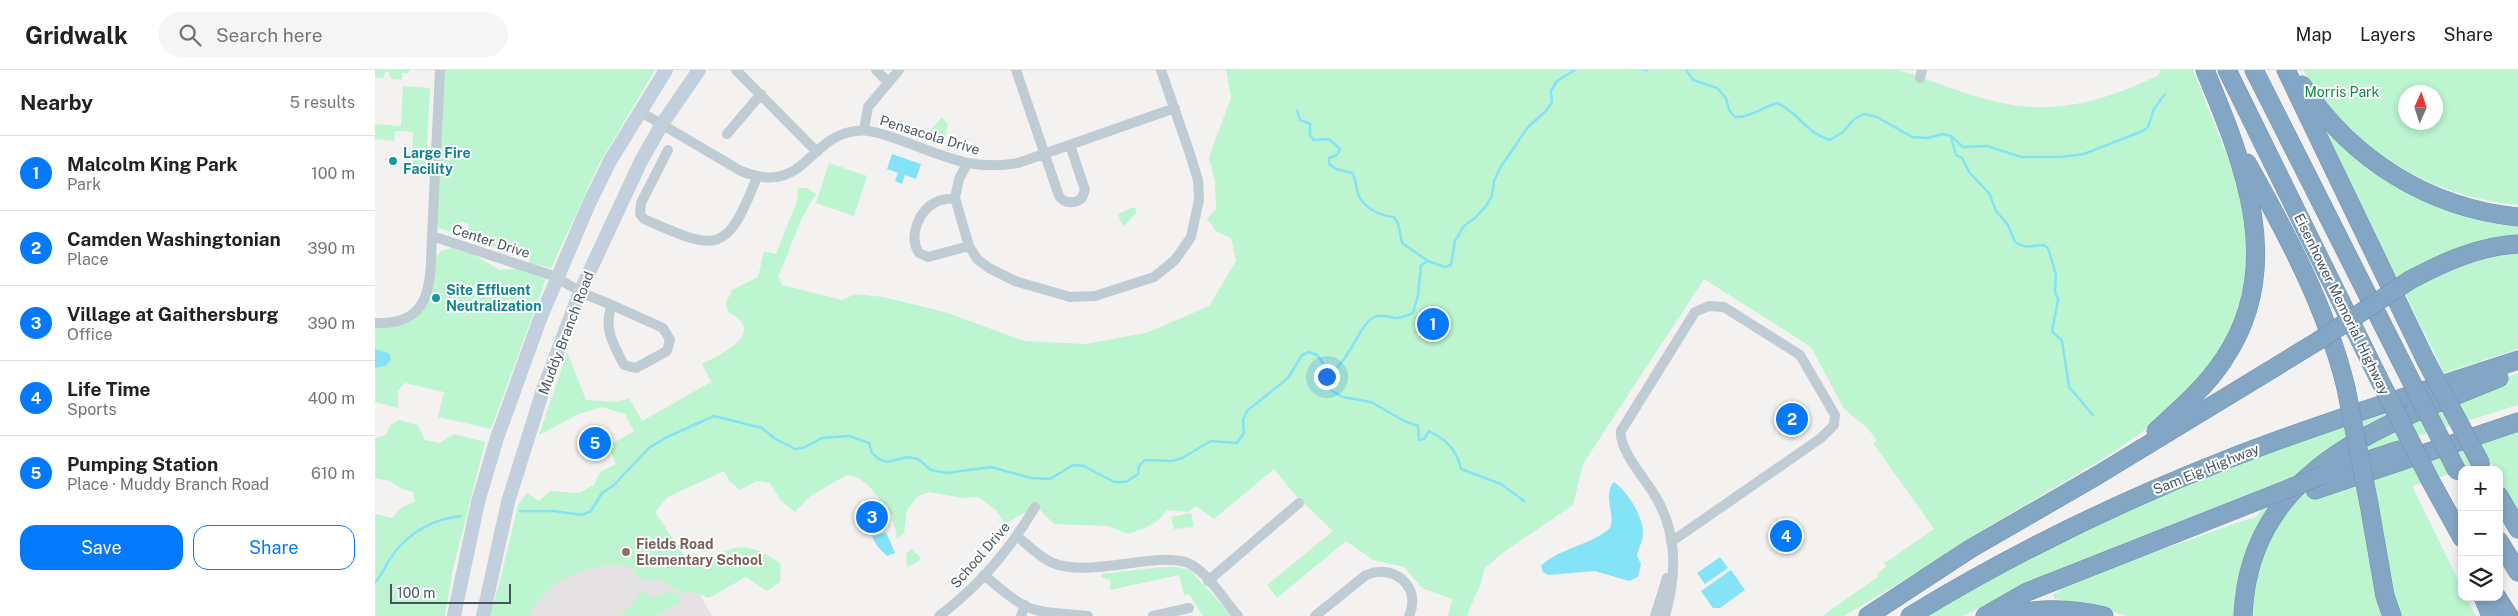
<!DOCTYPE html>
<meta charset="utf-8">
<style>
body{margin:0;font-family:"Public Sans",sans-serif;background:#f6f6f6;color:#202124}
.controls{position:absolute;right:15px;bottom:15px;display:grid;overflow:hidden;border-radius:10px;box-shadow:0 2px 8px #0003}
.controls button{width:45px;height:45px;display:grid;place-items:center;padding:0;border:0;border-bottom:1px solid #e0e0e0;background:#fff;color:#202124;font:25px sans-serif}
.compass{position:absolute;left:2023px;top:15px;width:45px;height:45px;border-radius:50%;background:#fff;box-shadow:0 2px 8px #0003;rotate:3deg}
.scale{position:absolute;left:15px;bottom:12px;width:121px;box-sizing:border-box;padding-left:5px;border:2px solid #465661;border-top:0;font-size:14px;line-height:18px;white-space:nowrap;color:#465661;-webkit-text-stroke:4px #fff;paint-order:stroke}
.you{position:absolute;left:951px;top:306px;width:18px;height:18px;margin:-12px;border:4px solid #fff;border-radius:50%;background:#1a73e8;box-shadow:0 0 0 8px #1a73e833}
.badge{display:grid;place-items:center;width:32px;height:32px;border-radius:50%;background:#0479fb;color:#fff;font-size:16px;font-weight:700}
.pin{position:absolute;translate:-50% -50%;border:2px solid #fff;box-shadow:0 1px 5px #0006}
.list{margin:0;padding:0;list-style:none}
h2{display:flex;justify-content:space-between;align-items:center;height:65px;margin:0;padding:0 20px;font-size:21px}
h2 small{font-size:16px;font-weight:400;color:#757577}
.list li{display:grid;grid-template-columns:32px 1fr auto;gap:15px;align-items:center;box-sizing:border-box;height:75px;padding:0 20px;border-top:1px solid #e0e0e0}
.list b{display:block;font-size:19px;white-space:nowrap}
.list p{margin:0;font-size:16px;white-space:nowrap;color:#757577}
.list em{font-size:16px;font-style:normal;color:#757577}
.actions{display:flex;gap:10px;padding:15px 20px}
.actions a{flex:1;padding:11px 0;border:1px solid #0479fb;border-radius:15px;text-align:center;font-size:18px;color:#0479fb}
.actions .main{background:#0479fb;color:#fff}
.icon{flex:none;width:28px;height:28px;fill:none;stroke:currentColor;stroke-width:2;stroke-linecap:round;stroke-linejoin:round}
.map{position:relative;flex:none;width:2143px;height:546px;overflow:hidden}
header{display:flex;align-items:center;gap:30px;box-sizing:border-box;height:70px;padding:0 25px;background:#fff;border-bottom:1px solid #e0e0e0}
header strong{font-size:24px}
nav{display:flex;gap:28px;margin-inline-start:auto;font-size:18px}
.search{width:350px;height:45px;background:#f6f6f6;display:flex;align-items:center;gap:12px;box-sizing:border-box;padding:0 18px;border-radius:28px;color:#757577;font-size:19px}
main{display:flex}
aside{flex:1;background:#fff}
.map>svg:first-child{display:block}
.education{fill:#e5e2e3}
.green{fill:#bcf5d0;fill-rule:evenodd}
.water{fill:#84e3f6}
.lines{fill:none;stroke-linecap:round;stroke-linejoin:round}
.stream{stroke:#84e3f6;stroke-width:2.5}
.highway-casing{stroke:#6f91b1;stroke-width:19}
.street{stroke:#c0ccd4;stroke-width:10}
.secondary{stroke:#c2cfdc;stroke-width:14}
.highway{stroke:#84a6c5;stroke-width:18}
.highway-bridge-casing{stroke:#6f91b1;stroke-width:19;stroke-linecap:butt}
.highway-bridge{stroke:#84a6c5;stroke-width:18}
.culture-dot{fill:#0f9aa8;stroke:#fff;stroke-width:2}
.education-dot{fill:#8d6e63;stroke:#fff;stroke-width:2}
.labels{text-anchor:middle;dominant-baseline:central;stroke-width:4;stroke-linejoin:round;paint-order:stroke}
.park-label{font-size:14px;fill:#0d8745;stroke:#fff}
.street-label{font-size:14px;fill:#465661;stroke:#fff}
.culture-label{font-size:14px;font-weight:bold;fill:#0d838f;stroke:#fff;text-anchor:start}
.education-label{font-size:14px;font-weight:bold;fill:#785e54;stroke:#fff;text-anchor:start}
</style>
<header>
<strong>Gridwalk</strong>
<div class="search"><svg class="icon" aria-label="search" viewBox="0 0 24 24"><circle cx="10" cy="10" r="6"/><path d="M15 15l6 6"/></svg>Search here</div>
<nav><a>Map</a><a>Layers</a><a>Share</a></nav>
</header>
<main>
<aside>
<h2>Nearby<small>5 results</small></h2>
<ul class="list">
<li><span class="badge">1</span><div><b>Malcolm King Park</b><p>Park</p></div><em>100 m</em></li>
<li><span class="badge">2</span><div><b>Camden Washingtonian</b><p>Place</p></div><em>390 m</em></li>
<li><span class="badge">3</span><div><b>Village at Gaithersburg</b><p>Office</p></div><em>390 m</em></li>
<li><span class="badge">4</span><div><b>Life Time</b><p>Sports</p></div><em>400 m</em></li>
<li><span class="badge">5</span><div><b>Pumping Station</b><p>Place · Muddy Branch Road</p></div><em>610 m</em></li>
</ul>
<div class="actions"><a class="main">Save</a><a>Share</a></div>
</aside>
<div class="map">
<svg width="2143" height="546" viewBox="0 0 2143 546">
<rect width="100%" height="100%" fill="#f4f1f1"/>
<!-- education -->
<path class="education" d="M278,441L337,546H120Z"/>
<!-- green -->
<path class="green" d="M0,0H34V3H27V10L16,9L14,2H10L8,8H0Z
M69,0H280L224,94L176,198L154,193L155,186L147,184L146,186L92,168L94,154L86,151L80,164L62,157Z
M851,0H1523C1553,9 1583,22 1614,30C1677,47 1727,32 1784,5L1785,0H1818L1867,123L1875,194L1861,251L1843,286L1818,316L1767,362L1731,387L1586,473L1576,482L1469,546H1447L1503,507L1502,504L1511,497L1509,491H1513L1559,459L1498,373L1502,370L1492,358L1469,339L1436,277L1329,209L1208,394L1198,435L1130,481L1109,499C1108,515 1097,530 1092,546H1073L1077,529L1047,518L1029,497L998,490L971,471L902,528L892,515L958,461L920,425L899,399L839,449L821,436L813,442L792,440C783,454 768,459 753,464L733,456L679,454L665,440L647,444L630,454L621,440L603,427L588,428L554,422L543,426L532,440L529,463L522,469L517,446L495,417L484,408L472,405L435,426L420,442L405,430L395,413L382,411L365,420L354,411L349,401L293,427L280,442L314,493C335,494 330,491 347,483C369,471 388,481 406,494L405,512L392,521L371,507L334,528L319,522L305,523L288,510C274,509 261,515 257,497C214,491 175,507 153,546H114L125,511L143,435L152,423L164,431L175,421L204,423L219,415L225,402L241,394L233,376L259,361L250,344L227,337L204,344L164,365L192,282L211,330L242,332L254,328L267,351L336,312L327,294C346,284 394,262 353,242L351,233L357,220L383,207L389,181L401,184L422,131L423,118H432L441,124C422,152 417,177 403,207L407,215L467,230L480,224L508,227L570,242L649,271L710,274L771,263L834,236L861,191L856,168L842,162L832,149L841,139L840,112L834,87L856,28Z
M1928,0H2143V135C2051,126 1977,78 1928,0ZM2030,22H2060V52H2030Z
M28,16L55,18L51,96L37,95L38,62L20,61L19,71L0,69V54L26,56Z
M1939,41L1981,85L2143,154V165C2098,169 2061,184 2022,207L2000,168Z
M567,47L573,54L570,69L553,63Z
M454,93L492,106L479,146L441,133Z
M759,137L762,142L748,157L743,144Z
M76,178L97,184L125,200L143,199L171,209L116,359L63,347L69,322L30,313L23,321V338L0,332V298L7,297L14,283L0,279V256L23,255L35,251L56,226L60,189L66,181Z
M2143,180V279L2069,303L2030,223L2080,194Z
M2143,303V335L1965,390L1937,427L2143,360V441L2124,408V400H2120L2115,391L2037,416L2087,518V527H2091L2101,546H2023L1999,428L1984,434L2007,546H1872C1885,389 2020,355 2143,303Z
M2038,335L1996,352L1959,376L1868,498L1861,546H1751L1725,537L1680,529L1678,525L1689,517L1737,497L1882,446L1909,410L1678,501L1588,546H1545L1696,464L1871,388Z
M24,350L43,355L50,370L65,373L79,364L110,372L77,503L70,546H0V446L1,444L17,448L27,437L40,432L38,422L27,419L15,411L0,408V368L11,365L15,355Z
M816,443L819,457L799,459L796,447Z
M536,479L546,488L541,493L532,497L531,484Z
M788,497H802L815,500L857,546H828L814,524L809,525L804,505L735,520V510L726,507V504Z
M271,520L276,529L291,521L302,524L306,532L280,546H245L262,529L260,527Z"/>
<!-- water -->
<path class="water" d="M517,84L546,94L541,109L530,105L527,114L520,111L523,103L512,99Z
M0,279L14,283L16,289L11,296L0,298Z
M1239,412C1253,422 1268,446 1268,463C1268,471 1263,479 1262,486L1266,494L1263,507L1254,511L1220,501L1173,505L1168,502L1166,496C1182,479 1217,475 1235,458C1241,444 1227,425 1239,412Z
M511,462L520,483L512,486L503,477L497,467Z
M1345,487L1353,498L1330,514L1322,503Z
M1356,500L1370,520L1345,538H1338L1326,521Z"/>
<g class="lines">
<!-- stream -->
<path class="stream" d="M1269,0H1272
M1311,0L1318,10L1342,18L1351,28L1354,40L1360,47C1374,48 1388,37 1402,33C1423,42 1432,64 1455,70L1468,62L1479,49L1489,44L1502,47L1537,67L1553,68L1567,64L1576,66L1588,77L1612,76L1646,87H1686L1709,84L1768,61L1773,57L1779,39L1790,24
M922,40L925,50L935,54V66L939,70L954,69L965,79L962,85L954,88V94L961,99L977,103C982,110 980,118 984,126C990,139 1006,146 1019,147L1023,153L1027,173L1053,191
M1576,67L1581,85L1587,88L1594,102L1614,123L1621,141L1633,155L1640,172C1654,180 1655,175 1668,175L1673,178L1681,205L1680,221L1683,230L1677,261L1687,271L1694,317L1718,345
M955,300L954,319L968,327L996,332L1029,351L1043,356L1044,370L1049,369L1054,361C1072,370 1081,379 1086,399L1126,414L1149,431
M145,441H178L207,445L216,441L227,423L239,415L274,378L290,368L339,346L387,358L399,368L420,379L428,378L447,368L474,366L494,373L497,383L504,389L512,392L532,387L543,389L556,400L572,403L616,397L656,408L675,409L698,395L709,396L739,412H751L763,404L764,396L770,390L797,391L807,388L836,371L862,373L869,363L868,350L872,341L913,308L927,285L934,282L942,285L952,299L959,300C976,287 984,256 999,247C1006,243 1015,248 1023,248C1028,247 1033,245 1038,243L1043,225L1046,195L1053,191L1070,197L1076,195L1080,171L1089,156L1100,148L1111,136L1117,126L1119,111L1125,98L1153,57L1171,41L1177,32L1176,21L1182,11L1200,0
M0,512C7,506 10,496 15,489C31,464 57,449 86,446"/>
<!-- highway casing -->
<g class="highway-casing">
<path id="highway" d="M1852,0L2003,307
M1879,0L2030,299
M1911,0L2051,291
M1927,15C1977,90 2054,138 2143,147
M1872,93C1912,164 1952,239 1971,318
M2035,210C2069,192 2104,176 2143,174
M1781,361C1805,339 1831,317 1849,289C1912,196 1868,92 1830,0
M1948,405L2024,380
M2055,410L2087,468
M1940,420L2143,352
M2124,426L2143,459
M1994,434L2010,526L2017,546
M2124,471L2143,502
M2108,527L2116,546
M2122,527L2134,546
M1493,546L1595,479L1723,405L1943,271
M1535,546C1635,485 1743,432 1853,389C1948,352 2046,322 2143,290
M1610,546L1652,522L1895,426
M1631,546C1664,537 1696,538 1729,546
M1868,546C1874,397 2009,355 2124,308"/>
</g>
<!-- street -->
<path class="street" d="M65,0L57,166L176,205L212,225L237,235
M361,0L442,82
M501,0L513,12
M641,0L684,126C690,134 700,134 707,128L710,120L695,75
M1545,8L1547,0
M264,41L366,101C431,127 431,67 481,61C495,59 509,65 522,69C566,84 595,102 643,93L800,38
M489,60L493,37L524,0
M352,64L386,24
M293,80L266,133L265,144L269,149C342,181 351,186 382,107
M592,94L584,109L580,128L594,176L602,189L614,198L640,211L695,227L720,226L779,207L800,190L816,167L824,130L823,110L814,81L786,0
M580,128C574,129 567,129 561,132C544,140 533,166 544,183L553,187L594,176
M237,235L288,258L295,270L292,281L261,298L249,295C238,274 228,258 237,235Z
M0,253C59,256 55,211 57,166
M642,466C653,475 665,488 678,493C717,509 790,478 817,495C835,506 849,530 863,546
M609,505C622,516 635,528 650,536C669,545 692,543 713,546
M833,511L924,433
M564,546C603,517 636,478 660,437
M646,546L650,535
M778,546L814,538
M940,546L991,505C1019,493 1047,517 1034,546
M1280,546L1292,508
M1290,546C1301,508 1303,467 1283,431C1274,413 1243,380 1246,361L1320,242L1334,236L1349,237L1425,285L1460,345L1459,355L1446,368L1296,472"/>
<!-- secondary -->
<path class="secondary" d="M79,546L103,432L122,368L165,249L213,136L235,91L291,0
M108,546L133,432L168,320L205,222L266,91L287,54L324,0"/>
<!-- highway -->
<use href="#highway" class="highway"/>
<!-- highway-bridge casing -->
<g class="highway-bridge-casing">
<path id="highway-bridge" d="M1943,271L2035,210
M2051,291L2106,394
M2030,299L2082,401
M2003,307L2055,410
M1971,318L1994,434
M1895,426L1948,405"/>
</g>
<!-- highway-bridge -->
<use href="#highway-bridge" class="highway-bridge"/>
</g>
<!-- markers -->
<g class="culture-dot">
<circle cx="18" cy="91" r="5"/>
<circle cx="61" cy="228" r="5"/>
</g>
<circle class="education-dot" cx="251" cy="482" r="5"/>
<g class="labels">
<!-- park labels -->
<g class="park-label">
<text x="1967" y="22">Morris Park</text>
</g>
<!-- street labels -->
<g class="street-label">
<text transform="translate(555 65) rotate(17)">Pensacola Drive</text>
<text transform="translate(116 171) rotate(18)">Center Drive</text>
<text transform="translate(1967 234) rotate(64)">Eisenhower Memorial Highway</text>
<text transform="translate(191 263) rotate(-69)">Muddy Branch Road</text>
<text transform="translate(1831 399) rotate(-22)">Sam Eig Highway</text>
<text transform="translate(605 485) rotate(-49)">School Drive</text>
</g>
<!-- culture labels -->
<g class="culture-label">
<text x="28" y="83">Large Fire<tspan x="28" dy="16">Facility</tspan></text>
<text x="71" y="220">Site Effluent<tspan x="71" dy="16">Neutralization</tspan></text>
</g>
<!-- education labels -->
<g class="education-label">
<text x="261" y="474">Fields Road<tspan x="261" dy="16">Elementary School</tspan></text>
</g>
</g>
</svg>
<div class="controls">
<button>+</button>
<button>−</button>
<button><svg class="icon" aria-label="layers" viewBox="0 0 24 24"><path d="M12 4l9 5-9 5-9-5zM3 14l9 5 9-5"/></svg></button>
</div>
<svg class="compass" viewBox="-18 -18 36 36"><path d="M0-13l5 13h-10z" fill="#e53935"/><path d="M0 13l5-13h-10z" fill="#757577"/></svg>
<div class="scale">100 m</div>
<div class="you"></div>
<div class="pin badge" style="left:1058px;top:254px">1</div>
<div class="pin badge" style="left:1417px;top:349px">2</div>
<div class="pin badge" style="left:497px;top:447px">3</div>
<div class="pin badge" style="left:1411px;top:466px">4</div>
<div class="pin badge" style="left:220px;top:373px">5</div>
</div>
</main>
